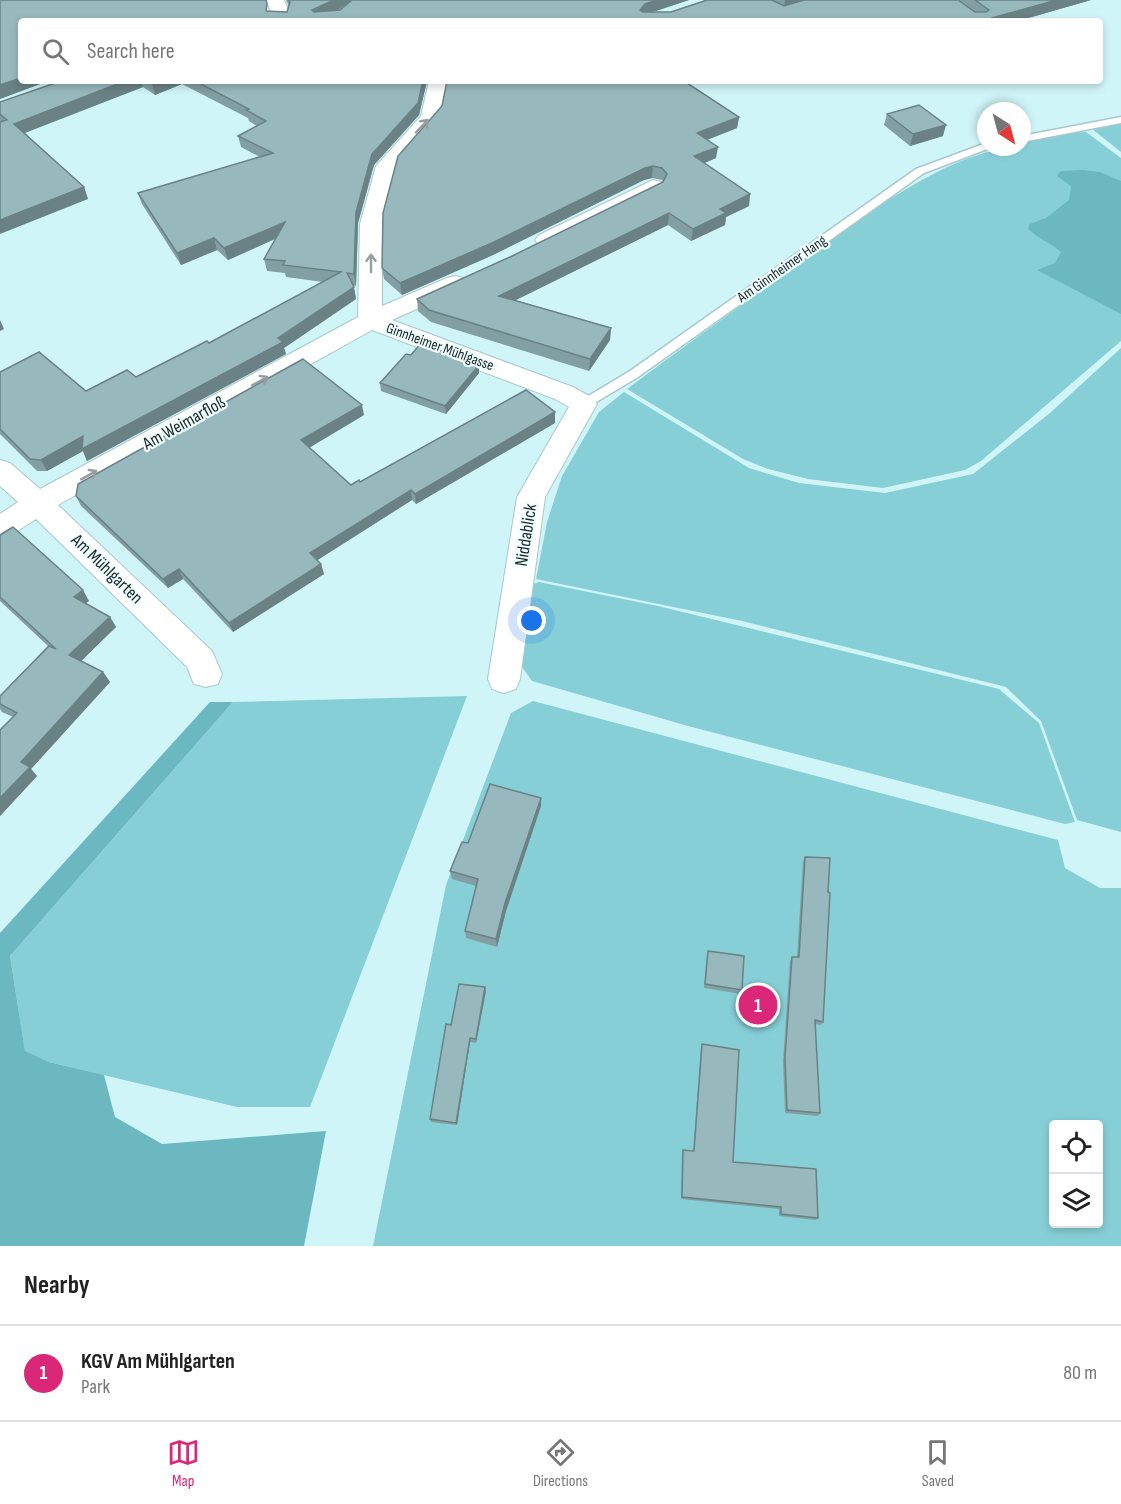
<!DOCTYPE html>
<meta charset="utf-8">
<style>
body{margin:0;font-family:"Sofia Sans Condensed",sans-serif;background:#f6f6f6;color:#222}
.controls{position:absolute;right:18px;bottom:18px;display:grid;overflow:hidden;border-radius:6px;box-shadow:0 3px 9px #0003}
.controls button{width:54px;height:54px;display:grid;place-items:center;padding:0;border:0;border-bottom:2px solid #e0e0e0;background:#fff;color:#222;font:30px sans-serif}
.compass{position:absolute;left:977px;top:102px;width:54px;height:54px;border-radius:50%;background:#fff;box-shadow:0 3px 9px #0003;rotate:144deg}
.you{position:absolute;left:532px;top:621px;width:21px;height:21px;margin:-15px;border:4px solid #fff;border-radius:50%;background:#1a73e8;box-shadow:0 0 0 9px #1a73e833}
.badge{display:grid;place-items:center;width:39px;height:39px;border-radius:50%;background:#db2777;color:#fff;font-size:20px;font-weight:700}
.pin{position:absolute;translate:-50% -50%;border:3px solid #fff;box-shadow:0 2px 6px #0006}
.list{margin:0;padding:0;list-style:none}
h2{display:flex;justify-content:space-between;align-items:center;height:78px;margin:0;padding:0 24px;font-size:26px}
h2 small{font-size:20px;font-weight:400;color:#767676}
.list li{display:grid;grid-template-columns:39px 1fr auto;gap:18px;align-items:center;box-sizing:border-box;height:96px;padding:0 24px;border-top:2px solid #e0e0e0}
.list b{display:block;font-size:22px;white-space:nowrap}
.list p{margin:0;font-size:20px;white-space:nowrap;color:#767676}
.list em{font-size:20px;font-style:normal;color:#767676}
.icon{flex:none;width:33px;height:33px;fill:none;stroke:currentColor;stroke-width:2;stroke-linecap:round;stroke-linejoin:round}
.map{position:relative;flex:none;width:1121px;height:1246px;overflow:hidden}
.search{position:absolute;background:#fff;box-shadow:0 3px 9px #0003;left:18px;right:18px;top:18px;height:66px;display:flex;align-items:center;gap:15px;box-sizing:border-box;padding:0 21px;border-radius:6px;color:#767676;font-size:22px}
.sheet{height:174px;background:#fff}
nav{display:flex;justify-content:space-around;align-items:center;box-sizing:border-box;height:84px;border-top:2px solid #e0e0e0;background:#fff;font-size:16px;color:#767676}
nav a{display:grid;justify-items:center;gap:3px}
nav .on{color:#db2777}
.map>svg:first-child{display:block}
.green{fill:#87cfd7;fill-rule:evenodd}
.forest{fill:#6cb8c1}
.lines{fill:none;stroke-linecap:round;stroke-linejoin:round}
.lane-casing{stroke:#a6c9cd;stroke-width:3}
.street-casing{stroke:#a6c9cd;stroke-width:2}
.lane{fill:#fff;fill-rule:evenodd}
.street{fill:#fff;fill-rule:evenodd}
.wall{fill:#829fa3}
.shaded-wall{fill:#6a8285}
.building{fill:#97b9be;stroke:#6a8285;stroke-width:1.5}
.oneway{stroke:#989e9f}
.labels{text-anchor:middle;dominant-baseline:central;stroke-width:4.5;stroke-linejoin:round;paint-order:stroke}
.far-street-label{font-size:15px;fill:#1a2729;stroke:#effdff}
.street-label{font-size:18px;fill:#1a2729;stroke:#effdff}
</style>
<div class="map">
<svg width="1121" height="1246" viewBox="0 0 1121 1246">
<rect width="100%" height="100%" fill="#d0f5f9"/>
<!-- green -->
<path class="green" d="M1121,124V152L1092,129Z
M1086,132L1121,158V341L981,461L965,470L883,488L808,479L768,469L743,459L627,389C673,354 720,321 766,287C829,242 944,147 1022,147V143L1062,133Z
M1121,348V832L1077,820L1041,721L1006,687L742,621L536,579L547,522L562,476L599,412L624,392L749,468L799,483L885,493L973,474L1050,413Z
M539,582L658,606L999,689L1039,723L1075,822L1065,824L688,726L532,681L517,660L531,585Z
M467,696L310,1107H237L49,1062L25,1052L10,956L233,702Z
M533,701L1058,840L1065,868L1100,888H1121V1246H373L446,885L511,713ZM1054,1124H1098V1224H1054Z"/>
<!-- forest -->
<path class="forest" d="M1083,170L1100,172L1121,181V314L1037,270L1055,263L1061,252C1053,244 1033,236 1028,228L1030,224L1046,218L1069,200L1071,186L1057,176L1061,171Z
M210,702H233L10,956L25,1051L49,1062L104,1075L115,1117L162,1144L326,1131L304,1246H0V933Z"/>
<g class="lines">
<!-- lane casing -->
<g class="lane-casing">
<path id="lane" d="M1121,117V123L1022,142V136Z
M986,143V147L990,148L924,173L638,377L588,407H580L578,404L580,401L630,371L916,169Z"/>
</g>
<!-- street casing -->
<g class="street-casing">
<path id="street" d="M266,0H284L290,14L288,21H270L272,14Z
M429,81H449L441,117L397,167L382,224V306L447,278L455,276L463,278L467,283L463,288L392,320L573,387L593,398L597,404L545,497L520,679L516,689L504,693L492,689L488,679L517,497L569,407L555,399L372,330L58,505L212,651L222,674L218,684L206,687L194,684L187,667L36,519L10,536L0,539V514L18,502L0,486V460L10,463L40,489L358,317L360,224L376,166L421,116Z
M653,180L661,182L664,187L661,192L555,245L547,247L539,245L535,240L539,235Z"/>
</g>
<!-- lane -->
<use href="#lane" class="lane"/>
<!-- street -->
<use href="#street" class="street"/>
</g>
<!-- wall -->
<path class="wall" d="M0,0L287,12L289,6L286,0H689L652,12H671L707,0H1091L1018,21H21L48,81L0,99Z
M61,81H427L419,115L374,165L358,223L356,286L353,285L356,299L284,348L286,354L87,461L83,451L47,471H37L0,434V372L86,391L136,377L209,343L323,282L286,277L285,273L267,271L264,259L275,239L228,260L217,250L181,265L142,204L138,193L260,157L241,147L238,136L257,126L249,121L248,118L182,84L155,95L143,87L25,133L84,187L88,199L0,121V102Z
M447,81H690L686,82L739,117L737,128L707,140L716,158L704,163L750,194L749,206L726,217L725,225L691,241L668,225L515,300L611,328L610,340L589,371L431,322L418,311L417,299L510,257L663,182L662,180L652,178L644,180L493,255L402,295L384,279L382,268L442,106Z
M887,114L943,136L910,146L884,125Z
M411,355L479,365V373L446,414L381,391L380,383Z
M555,412V423L416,504L412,500L317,560L321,564L324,574L233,632L183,579L168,588L81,506L76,496L364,415L309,447L351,485Z
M0,535L89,601L86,603L110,617L116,627L81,661L103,672L110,682L31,769L37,776L0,816V730L13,717L2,712L0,709V696L48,646L0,601Z
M541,806L506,911L497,947L466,938L465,931L476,886L452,879L450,871L468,843Z
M805,857L828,892L823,1022L821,1025L815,1024L820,1113L818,1116L785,1113L783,1061L790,961L792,957H797L803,861Z
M708,951L742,990L741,994L704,988L707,955Z
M486,991L476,1043L470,1042L457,1125L431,1122L430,1119L451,1025Z
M702,1044L733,1162L818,1218L816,1220L779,1216V1209L681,1199L682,1152L683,1150L693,1151L701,1047Z"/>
<!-- shaded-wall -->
<path class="shaded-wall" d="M334,0H352L333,13L315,21L312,10Z
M657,0H689L644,15L640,10L645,4Z
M785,0H809L784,7Z
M1057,0H1091L1018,21H991L992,18Z
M21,78V81H48L0,99V85Z
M125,81H141L143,87L19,135L14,124Z
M158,81H181L182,84L155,95L152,84Z
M423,81H427L419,115L374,165L358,223L356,286L354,274L356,212L372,154Z
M739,117L737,128L696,144L697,133Z
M946,125L943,136L910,146L913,134Z
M718,147L716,158L693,168L694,156Z
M653,166L652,178L644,180L493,255L402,295L400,283L645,168Z
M84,187L88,199L0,234V220Z
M750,194L749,206L726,217L725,225L691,241L693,229L720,209Z
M669,213L668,225L500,308L499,296Z
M285,222L288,233L228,260L224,248Z
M214,238L217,250L181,265L177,253Z
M354,287L356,299L284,348L286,354L87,461L83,451L47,471L41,460L83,436L278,338Z
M0,320L4,329L0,331Z
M611,328L610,340L589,371L590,359Z
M479,365V373L446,414L445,406Z
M362,405L364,415L304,451L301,440Z
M555,412V423L416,504L415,494Z
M411,490L412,500L313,563L310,553Z
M321,564L324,574L233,632L229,623Z
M179,569L183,579L168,588L163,579Z
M83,590L89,601L80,607L74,597Z
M110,617L116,627L76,666L69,655Z
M103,672L110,682L31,769L37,776L0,816V798L21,762Z
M541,798V806L506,911L497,947L496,939L505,903Z
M485,987L486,991L476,1043V1039Z
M470,1038V1042L457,1125L456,1123Z"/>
<!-- building -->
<path class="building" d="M0,0H266L267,3L266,11L287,12L290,2L289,0H334L312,10L314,12L340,10L352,0H657L645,4L640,10L643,12H671L707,0H772L784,6L804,0H958L975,12H986L989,10L975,0H1057L992,18L995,21H21V78L0,85Z
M61,81H125L14,124L84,187L0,220V122L7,120L0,114V102Z
M148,81H158L152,84Z
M195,81H423L418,103L372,154L356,212L354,274L347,273L354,287L278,338L283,342L82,449L83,436L41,460L30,459L0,429V372L39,352L86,391L127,370L136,377L207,341L209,343L341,272L283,265L285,261L264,259L285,222L224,248L214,238L177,253L138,193L273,153L238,136L266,121L246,110L249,109Z
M447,81H684L739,117L697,133L718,147L694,156L750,194L720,209L726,213L693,229L669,213L499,296L611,328L590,359L429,310L417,299L510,257L663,182L667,174L662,168L653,166L645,168L492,243L400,283L382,268L383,213L398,156L442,106Z
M919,105L946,125L913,134L887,114Z
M421,343L479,365L445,406L380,383L406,354L411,355Z
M303,359L362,405L301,440L351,485L359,480L360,482L526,390L555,412L415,494L411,490L310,553L321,564L229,623L179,569L163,579L76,496L78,484Z
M13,527L83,590L74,597L110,617L69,655L103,672L21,762L30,767L0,798V730L17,713L0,704V696L49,646L56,649L0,597V535Z
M490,784L541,798L505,903L496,939L465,931L478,879L450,871L462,842L468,843Z
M805,857L830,858L828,892L830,893L823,1022L815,1020L820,1113L787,1110L785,1058L792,957H799Z
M708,951L744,956L742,990L705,984Z
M459,984L485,987L476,1039L470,1038L456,1123L430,1119L446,1024L451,1025Z
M702,1044L739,1050L733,1162L816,1169L818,1218L781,1214V1207L682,1197L683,1150L694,1151Z"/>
<!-- one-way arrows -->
<defs><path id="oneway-shaft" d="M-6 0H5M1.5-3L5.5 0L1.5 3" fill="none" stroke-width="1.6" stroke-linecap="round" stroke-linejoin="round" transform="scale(1.5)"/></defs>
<g class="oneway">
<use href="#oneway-shaft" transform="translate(422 126) rotate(-47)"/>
<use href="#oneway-shaft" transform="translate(371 263) rotate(-90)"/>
<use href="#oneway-shaft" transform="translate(260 381) rotate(-29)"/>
<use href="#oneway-shaft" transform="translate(89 475) rotate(-29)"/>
</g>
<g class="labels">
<!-- far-street labels -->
<g class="far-street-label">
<text transform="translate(782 269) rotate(-35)">Am Ginnheimer Hang</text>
<text transform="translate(440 347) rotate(20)">Ginnheimer Mühlgasse</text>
</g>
<!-- street labels -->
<g class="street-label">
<text transform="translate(184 423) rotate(-29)">Am Weimarfloß</text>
<text transform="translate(526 535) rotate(-81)">Niddablick</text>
<text transform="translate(107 569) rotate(44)">Am Mühlgarten</text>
</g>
</g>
</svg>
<div class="controls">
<button><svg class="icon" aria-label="locate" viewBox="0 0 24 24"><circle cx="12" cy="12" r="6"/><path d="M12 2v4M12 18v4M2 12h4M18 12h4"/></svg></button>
<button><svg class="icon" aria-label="layers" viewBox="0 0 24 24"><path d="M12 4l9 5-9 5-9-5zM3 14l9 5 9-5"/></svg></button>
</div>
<svg class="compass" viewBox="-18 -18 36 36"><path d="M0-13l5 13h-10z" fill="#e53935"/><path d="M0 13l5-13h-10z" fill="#767676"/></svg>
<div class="you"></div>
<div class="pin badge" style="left:758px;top:1005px">1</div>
<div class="search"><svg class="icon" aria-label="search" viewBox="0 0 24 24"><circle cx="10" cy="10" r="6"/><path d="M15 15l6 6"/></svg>Search here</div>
</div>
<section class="sheet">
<h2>Nearby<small></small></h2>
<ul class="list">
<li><span class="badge">1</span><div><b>KGV Am Mühlgarten</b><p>Park</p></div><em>80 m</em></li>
</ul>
</section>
<nav>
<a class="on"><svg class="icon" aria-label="map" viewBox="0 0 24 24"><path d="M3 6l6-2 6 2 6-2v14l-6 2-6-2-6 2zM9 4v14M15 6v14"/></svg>Map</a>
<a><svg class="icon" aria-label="directions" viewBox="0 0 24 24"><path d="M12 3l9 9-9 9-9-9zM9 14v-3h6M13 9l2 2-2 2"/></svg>Directions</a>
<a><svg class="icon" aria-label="saved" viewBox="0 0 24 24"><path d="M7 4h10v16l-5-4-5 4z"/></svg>Saved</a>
</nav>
